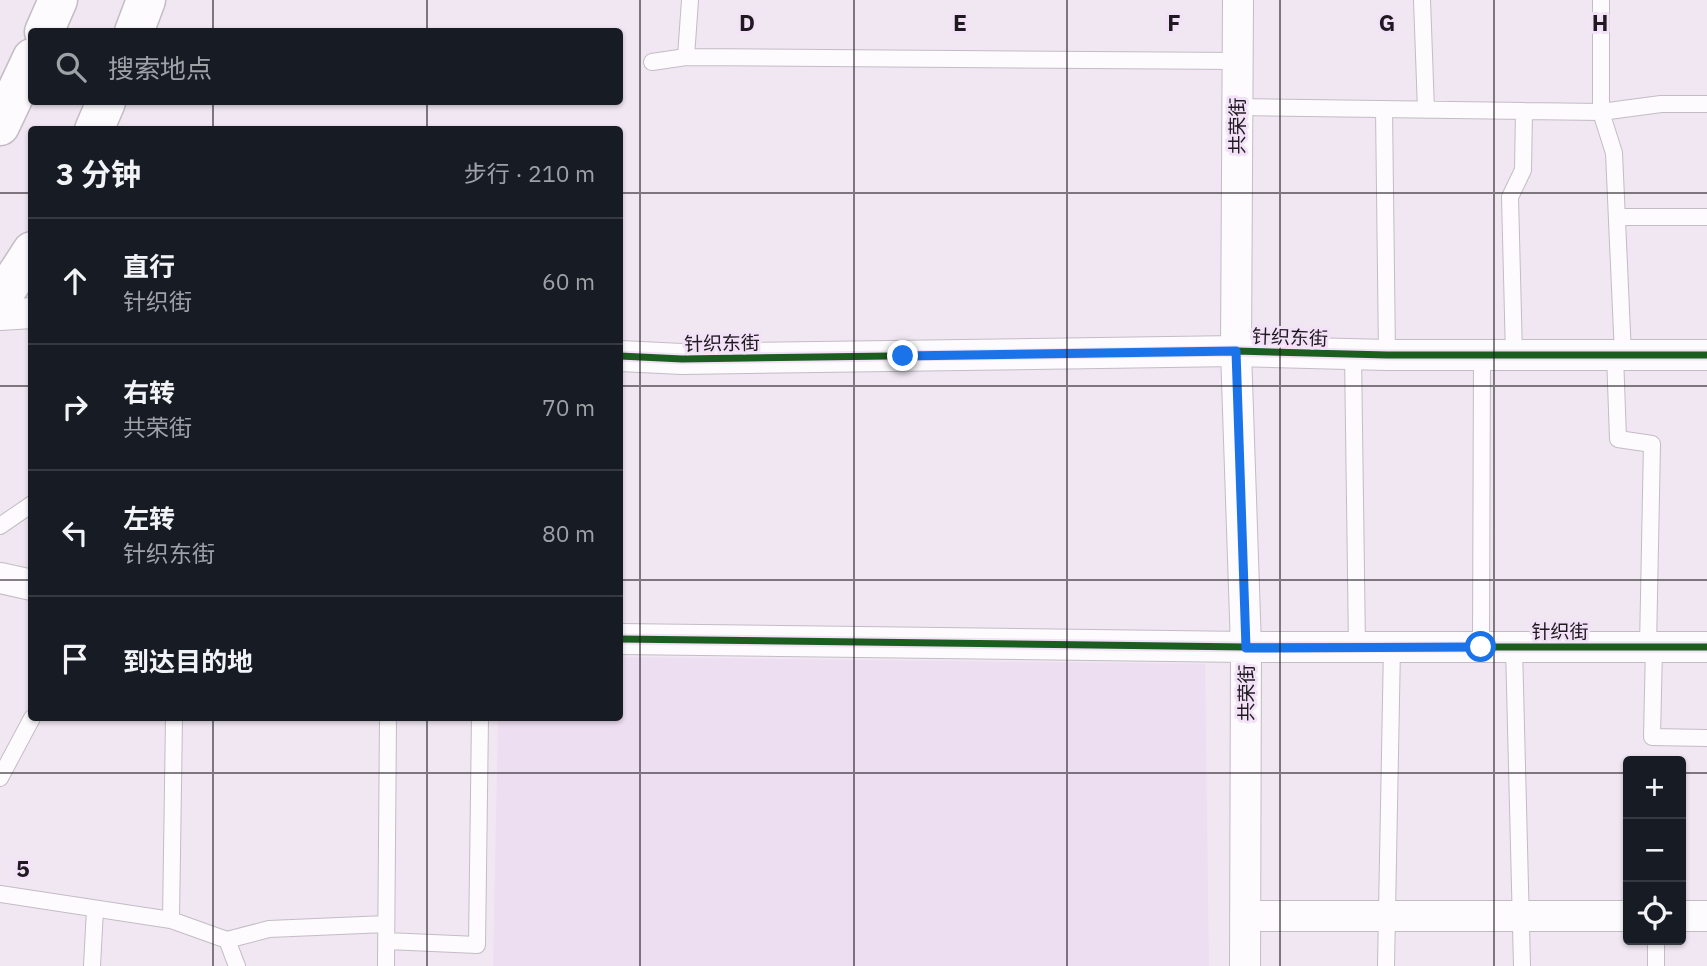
<!DOCTYPE html>
<html lang="zh">
<meta charset="utf-8">
<style>
body{margin:0;font-family:"IBM Plex Sans","Noto Sans SC",sans-serif;background:#20242c;color:#f1f3f6}
.controls{position:absolute;right:21px;bottom:21px;display:grid;overflow:hidden;border-radius:7px;box-shadow:0 2px 5px #0004}
.controls button{width:63px;height:63px;display:grid;place-items:center;padding:0;border:0;border-bottom:2px solid #363941;background:#171b24;color:#f1f3f6;font:35px sans-serif}
.stop{position:absolute;width:21px;height:21px;margin:-16px;border:5px solid #1a73e8;border-radius:50%;background:#fff}
.stop.end{background:#1a73e8;border-color:#fff;box-shadow:0 2px 7px #0008}
.list{margin:0;padding:0;list-style:none}
h2{display:flex;justify-content:space-between;align-items:center;height:91px;margin:0;padding:0 28px;font-size:30px}
h2 small{font-size:23px;font-weight:400;color:#9ea1a6}
.list li{display:grid;grid-template-columns:46px 1fr auto;gap:21px;align-items:center;box-sizing:border-box;height:126px;padding:0 28px;border-top:2px solid #363941}
.list b{display:block;font-size:26px;white-space:nowrap}
.list p{margin:0;font-size:23px;white-space:nowrap;color:#9ea1a6}
.list em{font-size:23px;font-style:normal;color:#9ea1a6}
.icon{flex:none;width:38px;height:38px;fill:none;stroke:currentColor;stroke-width:2;stroke-linecap:round;stroke-linejoin:round}
.map{position:relative;flex:none;width:1707px;height:966px;overflow:hidden}
.search{position:absolute;background:#171b24;box-shadow:0 2px 5px #0004;left:28px;top:28px;width:595px;height:77px;display:flex;align-items:center;gap:18px;box-sizing:border-box;padding:0 24px;border-radius:7px;color:#9ea1a6;font-size:26px}
.panel{position:absolute;background:#171b24;box-shadow:0 2px 5px #0004;left:28px;top:126px;width:595px;height:595px;border-radius:7px}
.map>svg:first-child{display:block}
.built{fill:#eedef2}
.lines{fill:none;stroke-linecap:round;stroke-linejoin:round}
.lane-casing{stroke:#c3bcc5;stroke-width:18}
.street-casing{stroke:#c3bcc5;stroke-width:32}
.primary-casing{stroke:#c3bcc5;stroke-width:41}
.lane{stroke:#fdfbfd;stroke-width:16}
.street{stroke:#fdfbfd;stroke-width:30}
.primary{stroke:#fdfbfd;stroke-width:38}
.cycleway-casing{stroke:#f3e2f7;stroke-width:11}
.cycleway{stroke:#1b5e20;stroke-width:7}
.route{stroke:#1a73e8;stroke-width:9}
.grid{fill:none;stroke:#1f1920;stroke-width:2;stroke-opacity:0.55}
.labels{text-anchor:middle;dominant-baseline:central;stroke-width:6;stroke-linejoin:round;paint-order:stroke}
.street-label{font-size:19px;fill:#1f1920;stroke:#f3e2f7}
.grid-label{font-size:23px;text-anchor:middle;font-weight:bold;fill:#1f1920;stroke:#f3e2f7;stroke-width:6;stroke-linejoin:round;paint-order:stroke}
</style>
<div class="map">
<svg width="1707" height="966" viewBox="0 0 1707 966">
<rect width="100%" height="100%" fill="#f0e7f2"/>
<!-- built -->
<path class="built" d="M620,657L1205,664L1209,966H493L498,718H620Z"/>
<g class="lines">
<!-- lane casing -->
<g class="lane-casing">
<path id="lane" d="M1422,0L1426,110
M1601,0V112L1661,104H1707
M686,57L1238,61
M652,62L686,57L690,0
M1238,107L1601,112L1614,153L1623,355
M1384,109L1387,355
M1617,217H1707
M1353,354L1357,647
M1514,355L1510,197L1523,170L1524,111
M1615,355L1618,439L1652,444L1648,647
M0,526L32,504
M1481,647L1482,355
M1514,647L1522,966
M1654,647L1652,737L1707,738
M0,778L32,718
M0,894L171,920L227,940L269,929L386,924
M171,920L174,718
M227,940L237,966
M387,941L477,945L480,718
M92,966L95,909
M386,966L388,718
M1386,966L1392,647
M1656,966V940"/>
</g>
<!-- street casing -->
<g class="street-casing">
<path id="street" d="M1238,0L1236,351L1246,647L1245,966
M0,315L32,313
M620,356L682,359L1236,351L1387,355H1707
M0,578L32,585
M620,639L1246,647H1707
M1245,916H1628
M1681,916H1707"/>
</g>
<!-- primary casing -->
<g class="primary-casing">
<path id="primary" d="M44,32L58,0
M134,32L146,0
M0,126L32,58
M94,130L106,102
M0,300L32,251"/>
</g>
<!-- lane -->
<use href="#lane" class="lane"/>
<!-- street -->
<use href="#street" class="street"/>
<!-- primary -->
<use href="#primary" class="primary"/>
<!-- cycleway casing -->
<g class="cycleway-casing">
<path id="cycleway" d="M620,356L682,359L1236,351L1387,355H1707
M620,639L1246,647H1707"/>
</g>
<!-- cycleway -->
<use href="#cycleway" class="cycleway"/>
</g>
<g class="lines">
<!-- route -->
<path class="route" d="M903,356L1236,351L1246,648L1481,647"/>
</g>
<!-- grid -->
<path class="grid" d="M213,0V32M427,0V32M640,0V966M854,0V966M1067,0V966M1280,0V966M1494,0V966M213,102V130M427,102V130M0,193H32M620,193H1707M0,386H32M620,386H1707M0,580H32M620,580H1707M213,718V966M427,718V966M0,773H1628M1681,773H1707"/>
<g class="labels">
<!-- street labels -->
<g class="street-label">
<text transform="translate(1237 126) rotate(-90)">共荣街</text>
<text transform="translate(1290 337) rotate(2)">针织东街</text>
<text transform="translate(722 343) rotate(-1)">针织东街</text>
<text x="1560" y="631">针织街</text>
<text transform="translate(1246 693) rotate(-90)">共荣街</text>
</g>
</g>
<g class="grid-label">
<text x="747" y="31">D</text>
<text x="960" y="31">E</text>
<text x="1174" y="31">F</text>
<text x="1387" y="31">G</text>
<text x="1600" y="31">H</text>
<text x="23" y="877">5</text>
</g>
</svg>
<div class="controls">
<button>+</button>
<button>−</button>
<button><svg class="icon" aria-label="locate" viewBox="0 0 24 24"><circle cx="12" cy="12" r="6"/><path d="M12 2v4M12 18v4M2 12h4M18 12h4"/></svg></button>
</div>
<div class="stop" style="left:1481px;top:647px"></div>
<div class="stop end" style="left:903px;top:356px"></div>
<div class="search"><svg class="icon" aria-label="search" viewBox="0 0 24 24"><circle cx="10" cy="10" r="6"/><path d="M15 15l6 6"/></svg>搜索地点</div>
<section class="panel">
<h2>3 分钟<small>步行 · 210 m</small></h2>
<ul class="list">
<li><svg class="icon" aria-label="ahead" viewBox="0 0 24 24"><path d="M12 20V5M6 11l6-6 6 6"/></svg><div><b>直行</b><p>针织街</p></div><em>60 m</em></li>
<li><svg class="icon" aria-label="right" viewBox="0 0 24 24"><path d="M7 20v-9h11M14 6l5 5-5 5"/></svg><div><b>右转</b><p>共荣街</p></div><em>70 m</em></li>
<li><svg class="icon" aria-label="left" viewBox="0 0 24 24"><path d="M17 20v-9H6M10 6l-5 5 5 5"/></svg><div><b>左转</b><p>针织东街</p></div><em>80 m</em></li>
<li><svg class="icon" aria-label="arrive" viewBox="0 0 24 24"><path d="M6 21V4h12l-3 4 3 4H6"/></svg><div><b>到达目的地</b></div></li>
</ul>
</section>
</div>
